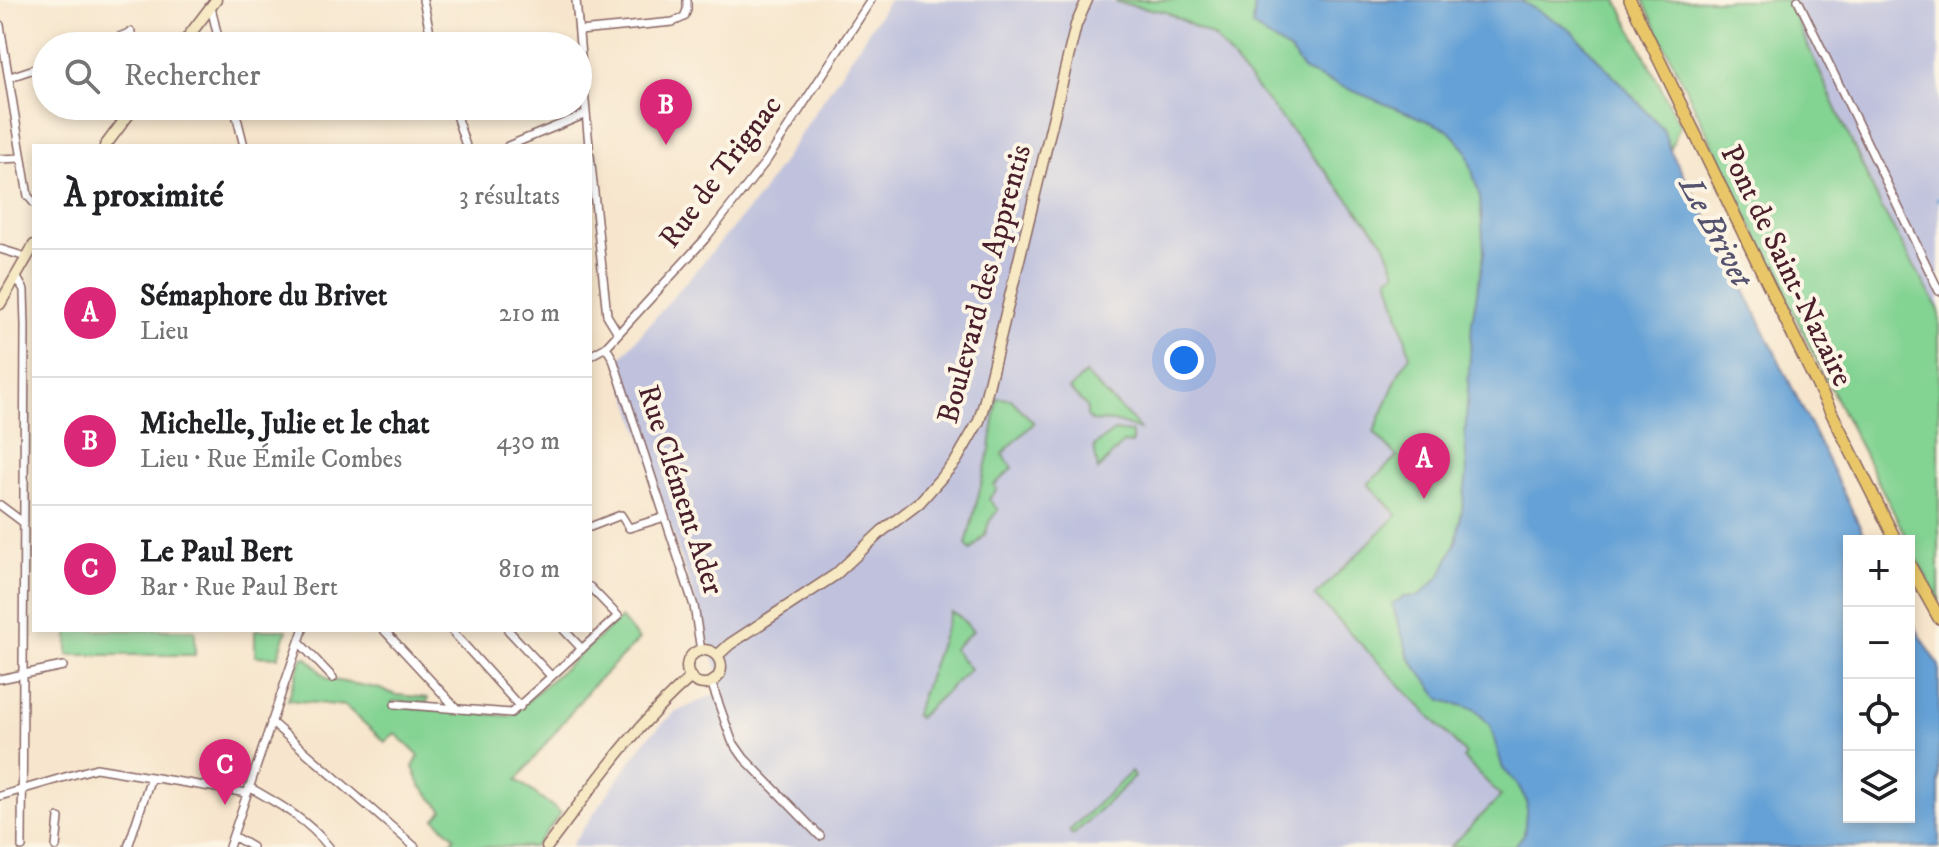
<!DOCTYPE html>
<html lang="fr">
<meta charset="utf-8">
<style>
body{margin:0;font-family:"IM FELL DW Pica",serif;background:#f2f2f2;color:#202124}
.controls{position:absolute;right:24px;bottom:24px;display:grid;overflow:hidden;border-radius:0px;box-shadow:0 4px 12px #0003}
.controls button{width:72px;height:72px;display:grid;place-items:center;padding:0;border:0;border-bottom:2px solid #e0e0e0;background:#fff;color:#202124;font:40px sans-serif}
.you{position:absolute;left:1184px;top:360px;width:28px;height:28px;margin:-20px;border:6px solid #fff;border-radius:50%;background:#1a73e8;box-shadow:0 0 0 12px #1a73e833}
.badge{display:grid;place-items:center;width:52px;height:52px;border-radius:50%;background:#db2777;color:#fff;font-size:26px;font-weight:700}
.pin{position:absolute;translate:-50% -66px;filter:drop-shadow(0 2px 4px #0008)}
.pin::after{content:'';position:absolute;top:42px;width:28px;height:24px;background:inherit;clip-path:polygon(0 0,100% 0,50% 100%)}
.list{margin:0;padding:0;list-style:none}
h2{display:flex;justify-content:space-between;align-items:center;height:104px;margin:0;padding:0 32px;font-size:34px}
h2 small{font-size:26px;font-weight:400;color:#757577}
.list li{display:grid;grid-template-columns:52px 1fr auto;gap:24px;align-items:center;box-sizing:border-box;height:128px;padding:0 32px;border-top:2px solid #e0e0e0}
.list b{display:block;font-size:30px;white-space:nowrap}
.list p{margin:0;font-size:26px;white-space:nowrap;color:#757577}
.list em{font-size:26px;font-style:normal;color:#757577}
.icon{flex:none;width:44px;height:44px;fill:none;stroke:currentColor;stroke-width:2;stroke-linecap:round;stroke-linejoin:round}
.map{position:relative;flex:none;width:1939px;height:847px;overflow:hidden}
.search{position:absolute;background:#fff;box-shadow:0 4px 12px #0003;left:32px;top:32px;width:560px;height:88px;display:flex;align-items:center;gap:20px;box-sizing:border-box;padding:0 28px;border-radius:44px;color:#757577;font-size:30px}
.panel{position:absolute;background:#fff;box-shadow:0 4px 12px #0003;left:32px;top:144px;width:560px;height:488px;border-radius:0px}
.map>svg:first-child{display:block}
.industrial{fill:#c0c2dd}
.green{fill:#83d393;stroke:#66795f;stroke-width:2}
.water{fill:#65a1d6;stroke:#586080;stroke-width:2}
.lines{fill:none;stroke-linecap:round;stroke-linejoin:round}
.stream{stroke:#65a1d6;stroke-width:3}
.street-casing{stroke:#876564;stroke-width:10}
.secondary-casing{stroke:#876564;stroke-width:13}
.primary-casing{stroke:#876564;stroke-width:14}
.street{stroke:#fff;stroke-width:7}
.secondary{stroke:#f6e9c3;stroke-width:10}
.primary{stroke:#e9c769;stroke-width:11}
.labels{text-anchor:middle;dominant-baseline:central;stroke-width:8;stroke-linejoin:round;paint-order:stroke}
.street-label{font-size:30px;fill:#4a1f2b;stroke:#fcf5e5}
.water-label{font-size:32px;font-style:italic;fill:#55536f;stroke:#fcf5e5}
</style>
<div class="map">
<svg width="1939" height="847" viewBox="0 0 1939 847">
<rect width="100%" height="100%" fill="#fcf5e5"/>
<filter id="ink" filterUnits="userSpaceOnUse"><feTurbulence type="fractalNoise" baseFrequency=".0125" numOctaves="2"/><feDisplacementMap in="SourceGraphic" scale="16" xChannelSelector="R" yChannelSelector="G"/><feConvolveMatrix kernelMatrix="1 2 1 2 8 2 1 2 1" color-interpolation-filters="sRGB"/></filter>
<filter id="wash" filterUnits="userSpaceOnUse"><feTurbulence type="fractalNoise" baseFrequency=".006" numOctaves="4" result="noise"/><feDisplacementMap in="SourceGraphic" scale="32" xChannelSelector="R" yChannelSelector="G"/><feGaussianBlur stdDeviation="1.8" result="paint"/><feColorMatrix in="noise" values="0 0 0 0 0 0 0 0 0 0 0 0 0 0 0 0 0 1.4 0 .05"/><feComposite in="paint" operator="in"/></filter>
<g filter="url(#wash)">
<rect width="100%" height="100%" fill="#f7e6cd"/>
<!-- industrial -->
<path class="industrial" d="M889,0H1104L1166,12L1214,36L1384,242L1397,273L1388,278L1410,355L1399,373L1374,432L1397,457V515L1315,596L1466,755L1464,758L1502,797L1450,847H570L648,737L674,713L724,690L617,362L759,197Z
M1787,0H1939V310L1882,209Z"/>
<!-- green -->
<path class="green" d="M1117,0H1387L1849,817H1909L1939,847H1450L1501,796L1463,758L1466,754L1315,596L1397,515L1368,484L1397,457L1374,432L1399,373L1410,355L1388,277L1396,272L1384,242L1214,37L1166,12L1116,2Z
M1519,0H1617L1680,125L1670,150L1663,129L1570,29Z
M1643,0H1787L1882,209L1939,310V602L1811,349Z
M1085,374L1136,424L1140,430L1118,422L1091,421L1087,416V407L1069,389Z
M997,398L1011,399L1034,423L1002,454L1013,468L994,485L997,489L989,499L998,510L989,522L985,535L971,550L966,545L990,449Z
M1114,431L1132,433V444L1123,443L1098,470L1094,446Z
M951,612L959,616L973,631L953,649L970,669L918,718L915,715Z
M621,618L639,640L592,686L517,780L561,813L534,847H447L455,837L435,819L443,810L420,785L413,767L419,756L395,733L385,742L345,706L288,700L302,658L307,657L327,679L377,688L396,695L428,698L427,703L393,701L392,706L510,716Z
M68,630H195V655H68Z
M255,630H287L278,657L255,656Z
M1131,772L1134,777L1073,835L1069,831Z"/>
<!-- water -->
<path class="water" d="M1255,0H1519L1570,29L1663,129L1670,150L1733,266L1867,541H1849V817H1909V617L1939,666V847H1514L1524,834L1527,802L1517,783L1503,769L1490,725L1474,709L1441,700L1409,657L1392,604L1404,597L1419,596L1441,575L1456,542L1462,510L1467,472L1465,438L1472,321L1484,253L1480,198L1466,150L1447,129L1304,71L1290,51L1253,27Z"/>
<g class="lines">
<!-- stream -->
<path class="stream" d="M1937,200L1939,198"/>
</g>
</g>
<g filter="url(#ink)">
<g class="lines">
<!-- street casing -->
<g class="street-casing">
<path id="street" d="M423,0L433,46
M576,0L589,146
M1798,0L1939,291
M211,7L220,46
M0,25L28,196L34,203
M579,31L673,22L684,17L687,10V0
M97,46L131,32
M383,46L431,39
M10,77L46,65
M234,106L244,146
M453,106L466,146
M508,146L586,114
M590,155L607,315L618,333
M0,159L22,158
M0,249L26,257
M16,276L24,290L25,326L22,847
M606,347L613,359L694,606L701,651
M590,356L606,347L705,239L767,160L871,0
M0,505L24,523
M590,527L621,515L629,528L665,517
M384,630L457,709
M451,630L520,707
M508,630L551,676
M564,630L582,649
M299,642L333,678
M0,679L63,666
M711,682L732,741L744,758L820,836
M395,704L511,713L618,616L590,587
M271,722L415,847
M249,787C279,804 308,820 329,847
M0,796L96,768L247,793
M233,836L252,847
M56,847L59,818
M128,847L151,777
M229,847L303,630"/>
</g>
<!-- secondary casing -->
<g class="secondary-casing">
<path id="secondary" d="M181,46L216,0
M105,146L135,106
M0,304L34,245
M687 667a17 17 0 1 1 34 0a17 17 0 1 1-34 0Z
M717,656L730,644L835,575L882,531L919,503L956,461L979,421L984,404L1076,25L1087,0
M547,847C592,788 634,726 691,677"/>
</g>
<!-- primary casing -->
<g class="primary-casing">
<path id="primary" d="M1630,0L1809,368L1896,541
M1909,564L1939,618"/>
</g>
<!-- street -->
<use href="#street" class="street"/>
<!-- secondary -->
<use href="#secondary" class="secondary"/>
<!-- primary -->
<use href="#primary" class="primary"/>
</g>
</g>
<g class="labels">
<!-- street labels -->
<g class="street-label">
<text transform="translate(721 172) rotate(-53)">Rue de Trignac</text>
<text transform="translate(1786 266) rotate(64)">Pont de Saint-Nazaire</text>
<text transform="translate(985 284) rotate(-75)">Boulevard des Apprentis</text>
<text transform="translate(680 490) rotate(72)">Rue Clément Ader</text>
</g>
<!-- water labels -->
<g class="water-label">
<text transform="translate(1715 232) rotate(62)">Le Brivet</text>
</g>
</g>
</svg>
<div class="controls">
<button>+</button>
<button>−</button>
<button><svg class="icon" aria-label="locate" viewBox="0 0 24 24"><circle cx="12" cy="12" r="6"/><path d="M12 2v4M12 18v4M2 12h4M18 12h4"/></svg></button>
<button><svg class="icon" aria-label="layers" viewBox="0 0 24 24"><path d="M12 4l9 5-9 5-9-5zM3 14l9 5 9-5"/></svg></button>
</div>
<div class="you"></div>
<div class="pin badge" style="left:1424px;top:499px">A</div>
<div class="pin badge" style="left:666px;top:145px">B</div>
<div class="pin badge" style="left:225px;top:805px">C</div>
<div class="search"><svg class="icon" aria-label="search" viewBox="0 0 24 24"><circle cx="10" cy="10" r="6"/><path d="M15 15l6 6"/></svg>Rechercher</div>
<section class="panel">
<h2>À proximité<small>3 résultats</small></h2>
<ul class="list">
<li><span class="badge">A</span><div><b>Sémaphore du Brivet</b><p>Lieu</p></div><em>210 m</em></li>
<li><span class="badge">B</span><div><b>Michelle, Julie et le chat</b><p>Lieu · Rue Émile Combes</p></div><em>430 m</em></li>
<li><span class="badge">C</span><div><b>Le Paul Bert</b><p>Bar · Rue Paul Bert</p></div><em>810 m</em></li>
</ul>
</section>
</div>
